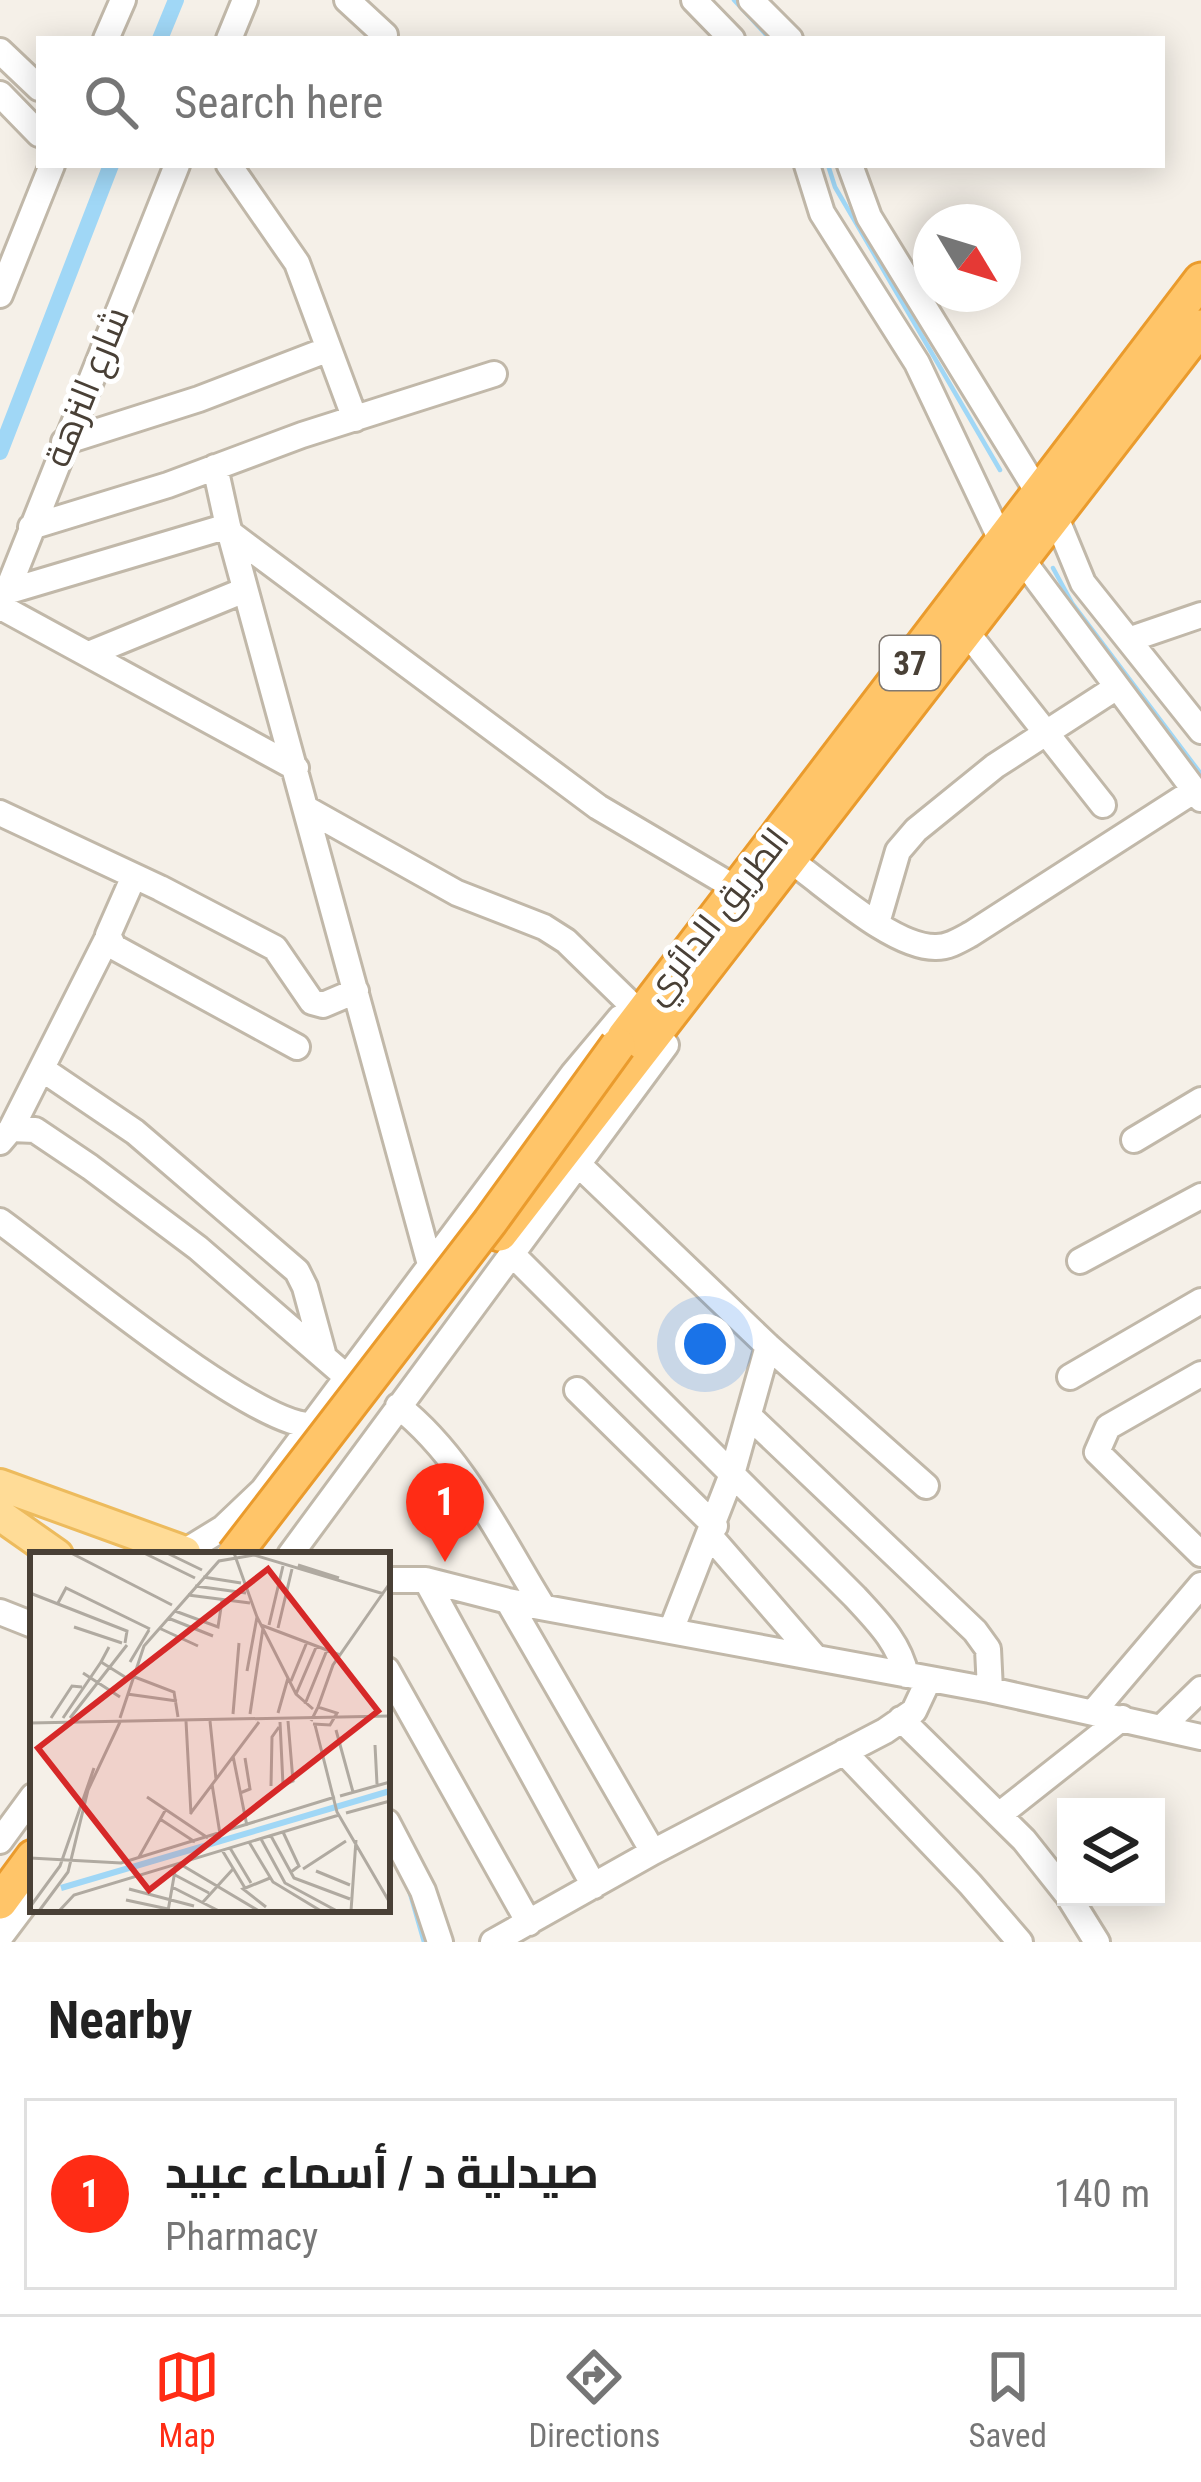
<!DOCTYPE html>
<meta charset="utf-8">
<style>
body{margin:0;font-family:"Roboto Condensed",Cairo,sans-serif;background:#f6f6f6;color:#222}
.controls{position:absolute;right:36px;bottom:36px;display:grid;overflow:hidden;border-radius:0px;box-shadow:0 6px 30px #0003}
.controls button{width:108px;height:108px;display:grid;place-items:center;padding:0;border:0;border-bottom:3px solid #e0e0e0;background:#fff;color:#222;font:60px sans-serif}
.compass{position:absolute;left:913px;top:204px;width:108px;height:108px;border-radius:50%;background:#fff;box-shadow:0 6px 30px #0003;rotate:128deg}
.you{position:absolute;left:705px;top:1344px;width:42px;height:42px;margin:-30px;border:9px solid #fff;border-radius:50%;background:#1a73e8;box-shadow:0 0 0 18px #1a73e833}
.badge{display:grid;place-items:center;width:78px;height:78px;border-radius:50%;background:#ff2c15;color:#fff;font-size:39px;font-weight:700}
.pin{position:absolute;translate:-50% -99px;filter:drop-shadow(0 3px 6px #0008)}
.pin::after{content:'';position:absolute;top:63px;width:42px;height:36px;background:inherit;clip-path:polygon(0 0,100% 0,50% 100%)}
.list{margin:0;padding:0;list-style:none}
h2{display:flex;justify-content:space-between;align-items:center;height:156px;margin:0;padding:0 48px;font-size:51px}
h2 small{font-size:39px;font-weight:400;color:#767676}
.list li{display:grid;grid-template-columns:78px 1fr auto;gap:36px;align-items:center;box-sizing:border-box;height:192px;margin:0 24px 24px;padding:0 24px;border:3px solid #e0e0e0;border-radius:0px}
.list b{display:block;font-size:45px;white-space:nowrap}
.list p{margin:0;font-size:39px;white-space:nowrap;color:#767676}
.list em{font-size:39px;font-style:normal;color:#767676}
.icon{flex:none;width:66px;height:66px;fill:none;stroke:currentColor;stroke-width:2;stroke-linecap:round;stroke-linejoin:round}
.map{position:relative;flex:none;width:1201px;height:1942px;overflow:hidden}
.search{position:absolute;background:#fff;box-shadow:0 6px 30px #0003;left:36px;right:36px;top:36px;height:132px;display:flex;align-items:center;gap:30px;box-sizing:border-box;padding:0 42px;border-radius:0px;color:#767676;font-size:45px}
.sheet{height:372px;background:#fff}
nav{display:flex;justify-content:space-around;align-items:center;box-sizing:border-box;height:168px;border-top:3px solid #e0e0e0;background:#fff;font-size:33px;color:#767676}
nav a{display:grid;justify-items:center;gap:6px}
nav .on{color:#ff2c15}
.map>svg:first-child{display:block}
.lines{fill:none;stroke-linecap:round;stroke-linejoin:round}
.stream{stroke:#a0d7f6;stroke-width:4.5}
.canal{stroke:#a0d7f6;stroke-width:16}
.minor-casing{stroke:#c1b8a9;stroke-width:30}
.major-casing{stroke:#edbb5d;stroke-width:36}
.highway-casing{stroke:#ea9b2d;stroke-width:39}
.minor{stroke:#fff;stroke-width:24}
.major{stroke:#ffdc97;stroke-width:30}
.highway{stroke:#ffc569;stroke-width:33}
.highway-bridge-casing{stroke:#ea9b2d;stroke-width:39;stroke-linecap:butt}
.highway-bridge{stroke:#ffc569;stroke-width:33}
.labels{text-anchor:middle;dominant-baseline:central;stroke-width:10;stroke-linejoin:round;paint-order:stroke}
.shield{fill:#fff;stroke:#807972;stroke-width:3}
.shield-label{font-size:33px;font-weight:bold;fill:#494036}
.street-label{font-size:36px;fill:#494036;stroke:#fff}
.inset-river{fill:none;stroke:#a0d7f6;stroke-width:6}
.inset-road{fill:none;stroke:#b0aaa1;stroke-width:3}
.view{fill:#d62828;fill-opacity:0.15;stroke:#d62828;stroke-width:6}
.inset-edge{fill:none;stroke:#494036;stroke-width:6}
</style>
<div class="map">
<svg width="1201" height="1942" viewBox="0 0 1201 1942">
<rect width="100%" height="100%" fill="#f5f0e8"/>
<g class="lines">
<!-- stream -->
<path class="stream" d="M734,0L770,39
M828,165L835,187L1000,470
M1053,568L1072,603L1201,774
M409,1890L424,1942"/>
<!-- canal -->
<path class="canal" d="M160,39L176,0
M0,452L111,165"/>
<!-- minor casing -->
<g class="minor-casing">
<path id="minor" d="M347,0L385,35
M694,0L732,39
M751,0L790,39
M106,39L123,0
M229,39L245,0
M0,51L39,88
M0,94L39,134
M229,165L297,263L355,419
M807,165L822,213L917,363L1002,542
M850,165L869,217L1039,494
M0,295L52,165
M64,442L199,399L329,349
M1055,515L1083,583L1201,731
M228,526L431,1268
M31,527L168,485L302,435L494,374
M230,533L598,807L737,889
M1021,558L1201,799
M6,592L228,526L215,467
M1,607L296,768
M0,609L177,165
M965,630L1103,805
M1131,639L1201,615
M91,653L245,590
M307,809L457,893L544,927L566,941L641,1014
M0,813L160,888L275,948L312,1002L323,1005L356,991
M791,861C827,886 893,948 936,947C949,947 960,940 971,934L1195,790
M134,876L108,935L114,947L297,1047
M877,923L898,851L916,830L995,766L1117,687
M42,1069L135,1132L297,1271L305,1287L323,1353
M11,1129L108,937
M1134,1140L1201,1100
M0,1142L11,1129L35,1130L90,1167L198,1248L348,1378
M579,1165L768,1346L926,1486
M0,1221C56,1261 256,1429 313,1425
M512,1254L855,1597C877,1621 899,1642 906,1675
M1080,1261L1201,1196
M1201,1374L1108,1427L1097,1452L1201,1554
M1070,1377L1201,1301
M577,1390L715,1526
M398,1406C463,1457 499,1536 542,1605
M749,1416L975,1631L988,1649L990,1690
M710,1536L815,1657
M179,1555L223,1528L263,1490L573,1074L620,1018
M290,1555L666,1045
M387,1580H426L508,1601L990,1690L1201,1737
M426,1580L594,1886
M508,1601L653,1852
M0,1612L33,1625
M672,1628L732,1474L768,1346
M387,1670L529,1923
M1094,1711L1201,1585
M901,1719L1024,1840L1066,1893
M1162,1727L1201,1689
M844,1752L970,1884L1020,1942
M999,1815L1122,1718
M387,1822L423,1891L440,1942
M0,1841L33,1796
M1069,1897L1097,1942
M0,1937L33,1893
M493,1942L653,1852L885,1731L914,1711L929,1679"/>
</g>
<!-- major casing -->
<g class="major-casing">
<path id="major" d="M0,1485L185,1552
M0,1515L57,1555"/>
</g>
<!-- highway casing -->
<g class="highway-casing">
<path id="highway" d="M624,1037L1201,280
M500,1234L1201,327
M0,1902L33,1857"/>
</g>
<!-- minor -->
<use href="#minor" class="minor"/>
<!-- major -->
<use href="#major" class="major"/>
<!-- highway -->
<use href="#highway" class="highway"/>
<!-- highway-bridge casing -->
<g class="highway-bridge-casing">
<path id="highway-bridge" d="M234,1555L490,1222L618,1045"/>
</g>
<!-- highway-bridge -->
<use href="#highway-bridge" class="highway-bridge"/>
</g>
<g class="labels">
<!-- shield labels -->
<rect class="shield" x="880" y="636" width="60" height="54" rx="9"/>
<g class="shield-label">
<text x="910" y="663">37</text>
</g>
<!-- street labels -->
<g class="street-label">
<text transform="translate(87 387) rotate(-68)">شارع النزهة</text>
<text transform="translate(716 916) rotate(-52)">الطريق الدائري</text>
</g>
</g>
<!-- overview -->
<g transform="translate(30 1552)">
<rect width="360" height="360" fill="#f5f0e8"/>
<path class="inset-river" d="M31,336L360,239"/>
<path class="inset-road" d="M41,1L142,53M114,1L165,26M137,1L172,18M204,1L227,65L266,142L283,157M268,13L309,26M173,25L211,31M165,34L216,41M0,41L97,79L95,91M158,43L220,51M28,51L36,36L120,77M145,59L188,75L192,49M138,66L183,84M231,73L310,103M239,73L253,14M44,75L92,91M129,76L168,94M248,76L262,17M79,95L71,110L95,125M100,110L119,78M217,119L227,65M53,121L90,145M102,124L144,140L148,165M261,129L277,90M97,142L147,149M266,142L287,93M275,152L297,98M288,155L303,113L360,31M248,161L258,126M203,162L209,91M220,162L233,76M21,166L42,134L52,135M33,166L71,110M40,166L97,93M90,166L114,94L189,9L224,3L354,42M156,169L161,262M180,169L186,227M281,169L288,155L307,161L300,173L283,172M250,170L253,233L263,229L258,169M0,171L360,164M285,173L307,260L360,351M306,178L323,240M345,193L347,232M203,204L217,274M182,232L190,282M241,234L242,185L249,175M210,241L220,237L215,206M310,244L360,230M117,245L178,286M316,261L360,249M160,262L229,170M130,267L165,290M253,280L269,314L261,320M241,284L264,326L320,347M231,287L255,331L307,359M219,290L243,330L291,359M200,296L221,331M192,298L215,336M109,305L136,257M0,306L91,311L305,245M150,312L229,359M273,317L316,289M286,319L320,333M145,323L179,341M142,335L189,359M99,337L164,354M96,348L138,357M173,350L203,317M0,355L30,314L64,216M236,355L213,337L240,326M9,359L38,320L58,238L90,170M29,359L44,343L309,263M138,359L146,313M321,359L326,288"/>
<path class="view" d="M238,17L348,159L119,338L8,196Z"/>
<rect width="360" height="360" class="inset-edge"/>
</g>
</svg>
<div class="controls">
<button><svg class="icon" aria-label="layers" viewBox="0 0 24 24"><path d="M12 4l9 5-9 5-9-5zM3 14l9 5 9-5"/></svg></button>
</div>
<svg class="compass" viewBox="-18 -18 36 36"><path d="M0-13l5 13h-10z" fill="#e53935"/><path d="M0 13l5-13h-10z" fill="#767676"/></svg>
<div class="you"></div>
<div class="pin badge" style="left:445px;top:1562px">1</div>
<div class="search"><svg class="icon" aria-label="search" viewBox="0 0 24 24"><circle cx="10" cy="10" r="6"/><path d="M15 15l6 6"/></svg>Search here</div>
</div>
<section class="sheet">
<h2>Nearby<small></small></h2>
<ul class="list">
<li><span class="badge">1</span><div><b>صيدلية د / أسماء عبيد</b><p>Pharmacy</p></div><em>140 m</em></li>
</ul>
</section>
<nav>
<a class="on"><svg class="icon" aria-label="map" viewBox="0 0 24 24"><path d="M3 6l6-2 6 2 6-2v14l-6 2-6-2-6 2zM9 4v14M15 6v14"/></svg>Map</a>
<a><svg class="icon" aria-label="directions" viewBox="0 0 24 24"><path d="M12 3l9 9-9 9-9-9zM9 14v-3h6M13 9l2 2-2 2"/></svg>Directions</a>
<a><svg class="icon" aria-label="saved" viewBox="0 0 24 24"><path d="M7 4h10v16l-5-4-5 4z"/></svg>Saved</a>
</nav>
